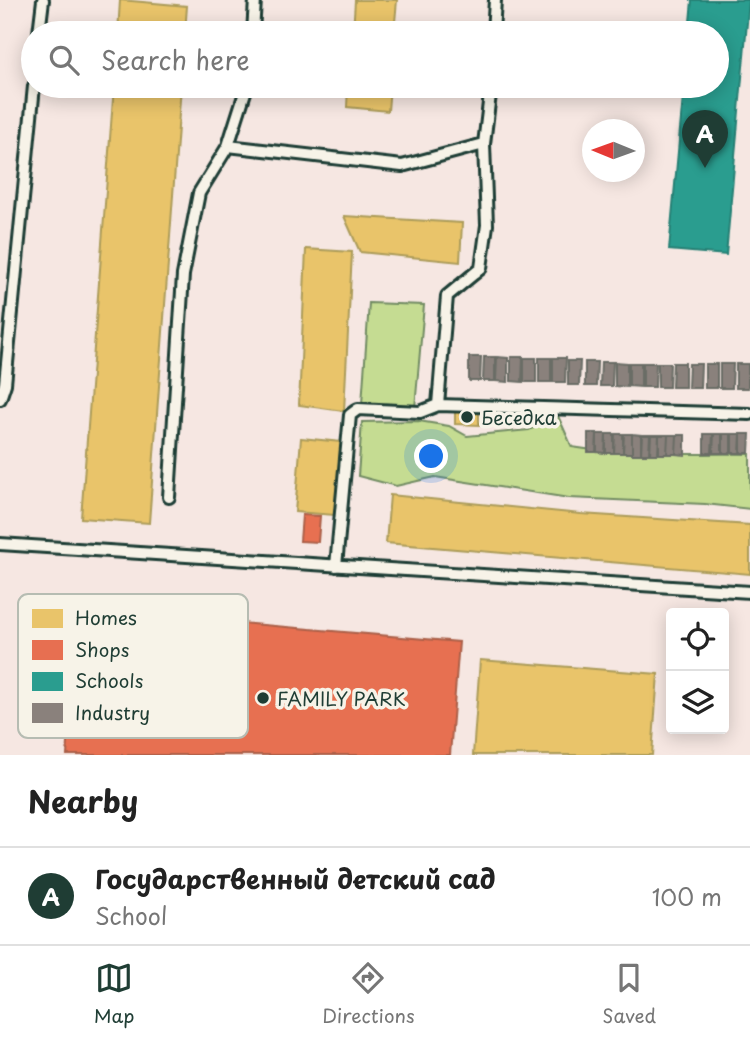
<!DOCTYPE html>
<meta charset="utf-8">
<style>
body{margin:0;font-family:"Playpen Sans",sans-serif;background:#f2f2f2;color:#222}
.controls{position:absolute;right:21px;bottom:21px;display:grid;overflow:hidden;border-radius:7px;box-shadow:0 4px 18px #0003}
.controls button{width:63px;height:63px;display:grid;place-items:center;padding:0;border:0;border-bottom:2px solid #e0e0e0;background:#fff;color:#222;font:35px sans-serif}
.compass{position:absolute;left:582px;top:119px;width:63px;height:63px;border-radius:50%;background:#fff;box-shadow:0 4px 18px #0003;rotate:271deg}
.you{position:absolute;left:432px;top:457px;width:24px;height:24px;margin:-18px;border:5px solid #fff;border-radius:50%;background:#1a73e8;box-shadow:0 0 0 10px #1a73e833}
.badge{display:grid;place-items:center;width:46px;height:46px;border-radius:50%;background:#1f3d34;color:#fff;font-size:23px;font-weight:700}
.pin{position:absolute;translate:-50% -58px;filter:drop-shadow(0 2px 4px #0008)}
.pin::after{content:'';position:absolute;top:37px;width:24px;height:21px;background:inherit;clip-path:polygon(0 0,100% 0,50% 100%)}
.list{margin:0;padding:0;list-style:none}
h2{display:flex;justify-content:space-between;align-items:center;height:91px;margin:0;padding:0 28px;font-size:30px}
h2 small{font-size:23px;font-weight:400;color:#767676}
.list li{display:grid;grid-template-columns:46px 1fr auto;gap:21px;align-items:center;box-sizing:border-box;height:98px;padding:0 28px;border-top:2px solid #e0e0e0}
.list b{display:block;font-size:26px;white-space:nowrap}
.list p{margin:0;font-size:23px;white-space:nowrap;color:#767676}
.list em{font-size:23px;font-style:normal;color:#767676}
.icon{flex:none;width:38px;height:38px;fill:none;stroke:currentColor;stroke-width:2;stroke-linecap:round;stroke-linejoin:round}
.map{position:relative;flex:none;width:750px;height:755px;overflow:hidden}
.search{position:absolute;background:#fff;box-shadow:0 4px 18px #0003;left:21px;right:21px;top:21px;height:77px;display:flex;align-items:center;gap:18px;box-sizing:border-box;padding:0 24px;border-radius:38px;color:#767676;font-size:26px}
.sheet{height:189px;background:#fff}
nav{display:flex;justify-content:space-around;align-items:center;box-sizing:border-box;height:98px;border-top:2px solid #e0e0e0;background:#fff;font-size:19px;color:#767676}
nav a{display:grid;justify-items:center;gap:4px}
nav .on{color:#1f3d34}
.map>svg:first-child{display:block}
.green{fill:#c5dc92;stroke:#728c63;stroke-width:2}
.homes{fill:#e9c46a;stroke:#ac9c5a;stroke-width:2}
.shops{fill:#e76f51;stroke:#ab6048;stroke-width:2}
.schools{fill:#2a9d8f;stroke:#278074;stroke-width:2}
.industry{fill:#8a817c;stroke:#6a6d66;stroke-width:2}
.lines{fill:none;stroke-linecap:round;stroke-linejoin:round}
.service-casing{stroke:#1f3d34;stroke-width:16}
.service{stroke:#f7f3e8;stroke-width:10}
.poi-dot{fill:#1f3d34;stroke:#f7f3e8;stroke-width:2.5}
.labels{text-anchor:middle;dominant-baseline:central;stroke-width:7;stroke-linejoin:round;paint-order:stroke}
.poi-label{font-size:19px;fill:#1f3d34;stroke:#f7f3e8;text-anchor:start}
.key{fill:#f7f3e8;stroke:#b6bcb2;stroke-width:2}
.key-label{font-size:19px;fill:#1f3d34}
</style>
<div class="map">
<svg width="750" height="755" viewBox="0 0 750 755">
<rect width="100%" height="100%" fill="#f6e7e2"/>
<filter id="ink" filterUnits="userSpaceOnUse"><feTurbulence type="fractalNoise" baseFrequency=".0143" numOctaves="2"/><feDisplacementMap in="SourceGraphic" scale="14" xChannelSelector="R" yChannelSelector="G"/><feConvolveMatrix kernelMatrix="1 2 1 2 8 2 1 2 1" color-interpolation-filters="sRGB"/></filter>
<g filter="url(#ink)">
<!-- green -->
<path class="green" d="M369,303L424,305L415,408L362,404Z
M558,416L572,447C632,457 690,453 750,454V509L705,504L569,498L435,477L396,486L358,476L362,422L419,421L449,426L467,436L529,430Z"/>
<!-- homes -->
<path class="homes" d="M120,0L187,6L185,33H118Z
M355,0H397L394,33H353Z
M114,86H181L149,523L81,518Z
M348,86H390L388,111L347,107Z
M344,216L462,223L460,262L360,252Z
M306,249L352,252L344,411L299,405Z
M455,409H479V425L455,424Z
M301,438L341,442L335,515L295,512Z
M390,495L581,514L750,525V574L386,543Z
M480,660L658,674L652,755H473Z"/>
<!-- shops -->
<path class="shops" d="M302,515L320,516L318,542L300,541Z
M79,609L459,642L450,755H67Z"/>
<!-- schools -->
<path class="schools" d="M689,0H749L726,255L669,250L684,86H717V33H689L692,0Z"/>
<!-- industry -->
<path class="industry" d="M469,357H481L480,381H469Z
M484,357H495V381H483Z
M497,357L508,358V382L496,381Z
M511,357H523L522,382L511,381Z
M524,358H536V382H524Z
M539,358H551V382H539Z
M553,358H566L565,382H553Z
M568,361H580L579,385H568Z
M585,362H597L596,386H585Z
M601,362H613L612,386H600Z
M615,362L627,363V387L615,386Z
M629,363H641V387L629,386Z
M643,363H656L655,387H643Z
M658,363H670L669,387H658Z
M673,363H685V387H672Z
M689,364H701L700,388H688Z
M705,364H717V388H705Z
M720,364H733L732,388H720Z
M736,364H748V388H736Z
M588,433H597L596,452H588Z
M597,434H606L605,453L597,452Z
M606,434H614V453H606Z
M615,434H623V453H614Z
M624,434H632V453H623Z
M632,434L641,435V454H632Z
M704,434H713L712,453H704Z
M714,434H722V453H713Z
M723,434H731V453H723Z
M732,434H741L740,453H732Z
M741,434H750L749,453H741Z
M642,435H650L649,454H641Z
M651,435H659L658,454H650Z
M659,435H668L667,454H659Z
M668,435H677L676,454H667Z
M677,435H685V455L676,454Z"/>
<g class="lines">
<!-- service casing -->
<g class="service-casing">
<path id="service" d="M39,33L43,0
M253,33L255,0
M493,33L495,0
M247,86L228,146L402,166L484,144L491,86
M484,144L487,225L481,268L447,296L438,405L750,414
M0,399L5,384L34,86
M169,497L183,275L199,193L228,146
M0,544L750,592
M336,566L350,415L358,409L420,412L438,405"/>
</g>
<!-- service -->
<use href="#service" class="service"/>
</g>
</g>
<!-- markers -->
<g class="poi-dot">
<circle cx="467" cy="417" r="7"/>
<circle cx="263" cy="698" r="7"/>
</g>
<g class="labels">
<!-- poi labels -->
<g class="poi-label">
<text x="481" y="417">Беседка</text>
<text x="277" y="698">FAMILY PARK</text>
</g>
</g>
<!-- legend -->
<rect x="18" y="594" width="230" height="144" rx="10" class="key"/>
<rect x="32" y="609" width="31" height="19" fill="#e9c46a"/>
<rect x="32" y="640" width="31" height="20" fill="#e76f51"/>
<rect x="32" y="672" width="31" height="19" fill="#2a9d8f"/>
<rect x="32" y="703" width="31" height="20" fill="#8a817c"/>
<g class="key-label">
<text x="75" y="625">Homes</text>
<text x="75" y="657">Shops</text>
<text x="75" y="688">Schools</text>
<text x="75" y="720">Industry</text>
</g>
</svg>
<div class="controls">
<button><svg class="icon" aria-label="locate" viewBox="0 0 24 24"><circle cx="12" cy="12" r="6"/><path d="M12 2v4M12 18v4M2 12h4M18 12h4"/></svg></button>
<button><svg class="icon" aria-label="layers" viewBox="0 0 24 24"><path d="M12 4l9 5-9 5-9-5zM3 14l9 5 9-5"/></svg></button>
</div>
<svg class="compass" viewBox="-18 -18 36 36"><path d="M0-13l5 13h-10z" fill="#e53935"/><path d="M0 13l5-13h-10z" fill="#767676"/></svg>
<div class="you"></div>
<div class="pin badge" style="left:705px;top:168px">A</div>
<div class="search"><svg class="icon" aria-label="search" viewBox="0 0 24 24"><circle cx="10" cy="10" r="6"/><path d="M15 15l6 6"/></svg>Search here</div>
</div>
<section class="sheet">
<h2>Nearby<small></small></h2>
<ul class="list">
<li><span class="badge">A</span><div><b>Государственный детский сад</b><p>School</p></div><em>100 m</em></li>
</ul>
</section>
<nav>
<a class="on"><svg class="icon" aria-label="map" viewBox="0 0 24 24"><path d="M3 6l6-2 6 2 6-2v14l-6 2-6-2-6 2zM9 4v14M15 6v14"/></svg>Map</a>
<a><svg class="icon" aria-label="directions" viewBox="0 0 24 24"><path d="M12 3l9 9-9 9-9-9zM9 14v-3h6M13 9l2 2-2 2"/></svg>Directions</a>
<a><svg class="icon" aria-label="saved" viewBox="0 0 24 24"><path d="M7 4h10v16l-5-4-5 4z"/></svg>Saved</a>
</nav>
